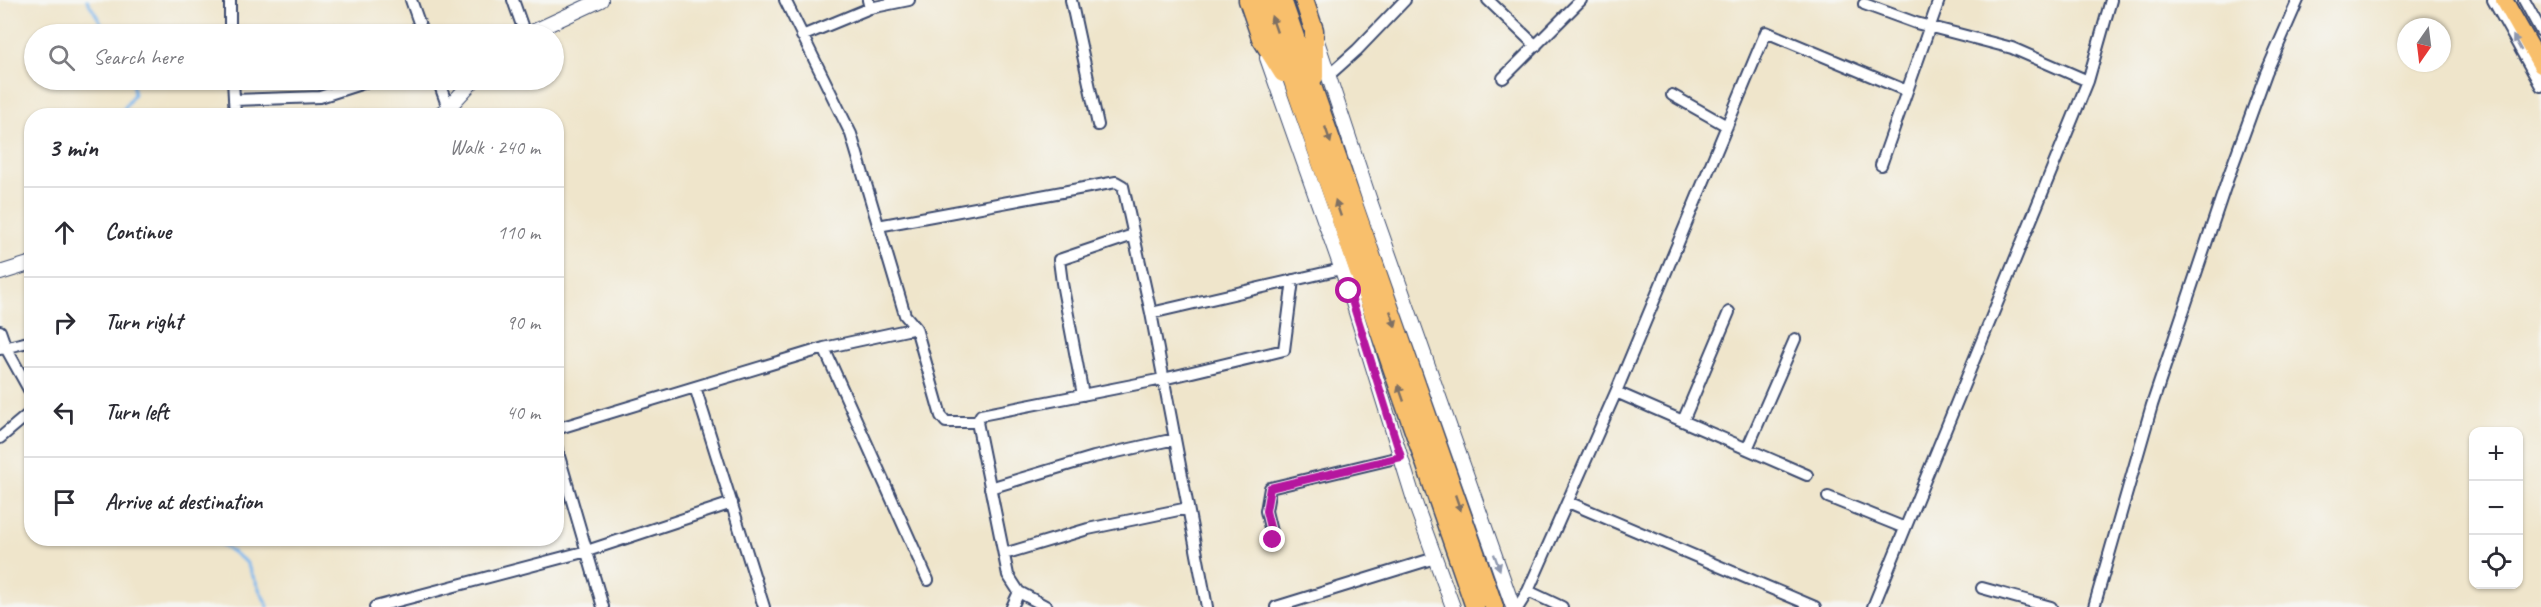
<!DOCTYPE html>
<meta charset="utf-8">
<style>
body{margin:0;font-family:Caveat,sans-serif;background:#f7f7f7;color:#2b2b33}
.controls{position:absolute;right:18px;bottom:18px;display:grid;overflow:hidden;border-radius:12px;box-shadow:0 2px 4px #0004}
.controls button{width:54px;height:54px;display:grid;place-items:center;padding:0;border:0;border-bottom:2px solid #e1e1e2;background:#fff;color:#2b2b33;font:30px sans-serif}
.compass{position:absolute;left:2397px;top:18px;width:54px;height:54px;border-radius:50%;background:#fff;box-shadow:0 2px 4px #0004;rotate:194deg}
.stop{position:absolute;width:18px;height:18px;margin:-14px;border:4px solid #b5179e;border-radius:50%;background:#fff}
.stop.end{background:#b5179e;border-color:#fff;box-shadow:0 2px 6px #0008}
.list{margin:0;padding:0;list-style:none}
h2{display:flex;justify-content:space-between;align-items:center;height:78px;margin:0;padding:0 24px;font-size:26px}
h2 small{font-size:20px;font-weight:400;color:#7c7c81}
.list li{display:grid;grid-template-columns:39px 1fr auto;gap:18px;align-items:center;box-sizing:border-box;height:90px;padding:0 24px;border-top:2px solid #e1e1e2}
.list b{display:block;font-size:22px;white-space:nowrap}
.list em{font-size:20px;font-style:normal;color:#7c7c81}
.icon{flex:none;width:33px;height:33px;fill:none;stroke:currentColor;stroke-width:2;stroke-linecap:round;stroke-linejoin:round}
.map{position:relative;flex:none;width:2541px;height:607px;overflow:hidden}
.search{position:absolute;background:#fff;box-shadow:0 2px 4px #0004;left:24px;top:24px;width:540px;height:66px;display:flex;align-items:center;gap:15px;box-sizing:border-box;padding:0 21px;border-radius:33px;color:#7c7c81;font-size:22px}
.panel{position:absolute;background:#fff;box-shadow:0 2px 4px #0004;left:24px;top:108px;width:540px;height:438px;border-radius:24px}
.map>svg:first-child{display:block}
.lines{fill:none;stroke-linecap:round;stroke-linejoin:round}
.stream{stroke:#7db8ef;stroke-width:3}
.minor-casing{stroke:#3b4a6e;stroke-width:14}
.tertiary-casing{stroke:#3b4a6e;stroke-width:16}
.primary-casing{stroke:#3b4a6e;stroke-width:20}
.trunk-casing{stroke:#3b4a6e;stroke-width:21}
.minor{stroke:#fff;stroke-width:10}
.tertiary{stroke:#fff;stroke-width:14}
.primary{stroke:#f8bf6c;stroke-width:16}
.trunk{stroke:#f8bf6c;stroke-width:18}
.oneway{fill:#7e7064}
.oneway2{fill:#8d97ae}
.route{stroke:#b5179e;stroke-width:8}
</style>
<div class="map">
<svg width="2541" height="607" viewBox="0 0 2541 607">
<rect width="100%" height="100%" fill="#f6f6f2"/>
<filter id="ink" filterUnits="userSpaceOnUse"><feTurbulence type="fractalNoise" baseFrequency=".0167" numOctaves="2"/><feDisplacementMap in="SourceGraphic" scale="12" xChannelSelector="R" yChannelSelector="G"/><feConvolveMatrix kernelMatrix="1 2 1 2 8 2 1 2 1" color-interpolation-filters="sRGB"/></filter>
<filter id="wash" filterUnits="userSpaceOnUse"><feTurbulence type="fractalNoise" baseFrequency=".008" numOctaves="4" result="noise"/><feDisplacementMap in="SourceGraphic" scale="24" xChannelSelector="R" yChannelSelector="G"/><feGaussianBlur stdDeviation="1.35" result="paint"/><feColorMatrix in="noise" values="0 0 0 0 0 0 0 0 0 0 0 0 0 0 0 0 0 1.4 0 .05"/><feComposite in="paint" operator="in"/></filter>
<g filter="url(#wash)">
<rect width="100%" height="100%" fill="#efe5cb"/>
<g class="lines">
<!-- stream -->
<path class="stream" d="M87,0L108,34
M119,116L134,94L132,80
M208,538L221,544L246,562L268,607"/>
</g>
</g>
<g filter="url(#ink)">
<g class="lines">
<!-- minor casing -->
<g class="minor-casing">
<path id="minor" d="M411,0L423,34
M513,0L525,34
M868,0L870,8L909,0
M1071,0L1098,125
M1488,0L1536,46
M2493,0L2541,86
M2524,0L2541,31
M1864,4L1916,23L2012,48L2088,81
M230,34V0
M802,36L870,8
M1329,75L1357,50L1405,0
M1503,78L1581,0
M233,80L235,116
M438,80L451,116
M1672,95L1727,126
M234,100L320,97L373,80
M1881,165L1939,0
M878,226L1116,182L1123,186L1151,313L1207,607
M1151,313L1341,269
M916,328L941,416L946,422H977
M0,331L6,348L32,395
M824,348L928,580
M0,349L32,341
M695,387L764,607
M1616,392L1807,475
M1083,395L1062,283L1059,260L1133,235
M1683,421L1729,312
M556,429L824,348L916,328L905,315L851,134L785,0
M0,438L32,411
M556,446L603,607
M1747,449L1795,339
M990,488L1094,457L1175,439
M1828,497L1905,528
M1568,502L1815,607
M1273,540L1266,511L1270,488L1400,457
M1004,554L1088,529L1188,508
M1982,588L2051,607
M1528,591L1562,607
M1019,592L1047,607
M375,607L587,551L732,503
M1012,607L1019,592L1008,575L977,422L981,415L1163,379L1284,350L1293,280
M1276,607L1435,558
M1518,607L1528,591L1616,392L1766,32L1907,91
M1873,607L2088,81L2111,0
M2094,607L2152,405L2228,178L2266,73L2298,0"/>
</g>
<!-- tertiary casing -->
<g class="tertiary-casing">
<path id="tertiary" d="M528,34L601,0
M1317,41L1370,201L1513,607
M1267,58L1349,290L1415,503L1453,607
M437,116L448,108L474,80
M0,273L32,263"/>
</g>
<!-- primary casing -->
<g class="primary-casing">
<path id="primary" d="M2504,0L2541,65"/>
</g>
<!-- trunk casing -->
<g class="trunk-casing">
<path id="trunk" d="M1248,0L1261,38L1283,73
M1265,0L1475,607
M1282,0L1494,607
M1304,0L1314,30V77"/>
</g>
<!-- minor -->
<use href="#minor" class="minor"/>
<!-- tertiary -->
<use href="#tertiary" class="tertiary"/>
<!-- primary -->
<use href="#primary" class="primary"/>
<!-- trunk -->
<use href="#trunk" class="trunk"/>
</g>
<!-- one-way arrows -->
<defs><path id="oneway-solid" d="M-6-.8H1V-3.2L6.5 0L1 3.2V.8H-6Z" transform="scale(1.5)"/></defs>
<g class="oneway">
<use href="#oneway-solid" transform="translate(1274 24) rotate(-109)"/>
<use href="#oneway-solid" transform="translate(1328 135) rotate(71)"/>
<use href="#oneway-solid" transform="translate(1338 208) rotate(-109)"/>
<use href="#oneway-solid" transform="translate(1393 319) rotate(71)"/>
<use href="#oneway-solid" transform="translate(1401 393) rotate(-109)"/>
<use href="#oneway-solid" transform="translate(1458 503) rotate(71)"/>
</g>
<g class="oneway2">
<use href="#oneway-solid" transform="translate(2517 43) rotate(-119)"/>
<use href="#oneway-solid" transform="translate(1497 562) rotate(70)"/>
</g>
</g>
<g class="lines" filter="url(#ink)">
<!-- route -->
<path class="route" d="M1273,540L1266,511L1270,488L1401,457L1349,291"/>
</g>
</svg>
<div class="controls">
<button>+</button>
<button>−</button>
<button><svg class="icon" aria-label="locate" viewBox="0 0 24 24"><circle cx="12" cy="12" r="6"/><path d="M12 2v4M12 18v4M2 12h4M18 12h4"/></svg></button>
</div>
<svg class="compass" viewBox="-18 -18 36 36"><path d="M0-13l5 13h-10z" fill="#e53935"/><path d="M0 13l5-13h-10z" fill="#7c7c81"/></svg>
<div class="stop" style="left:1349px;top:291px"></div>
<div class="stop end" style="left:1273px;top:540px"></div>
<div class="search"><svg class="icon" aria-label="search" viewBox="0 0 24 24"><circle cx="10" cy="10" r="6"/><path d="M15 15l6 6"/></svg>Search here</div>
<section class="panel">
<h2>3 min<small>Walk · 240 m</small></h2>
<ul class="list">
<li><svg class="icon" aria-label="ahead" viewBox="0 0 24 24"><path d="M12 20V5M6 11l6-6 6 6"/></svg><div><b>Continue</b></div><em>110 m</em></li>
<li><svg class="icon" aria-label="right" viewBox="0 0 24 24"><path d="M7 20v-9h11M14 6l5 5-5 5"/></svg><div><b>Turn right</b></div><em>90 m</em></li>
<li><svg class="icon" aria-label="left" viewBox="0 0 24 24"><path d="M17 20v-9H6M10 6l-5 5 5 5"/></svg><div><b>Turn left</b></div><em>40 m</em></li>
<li><svg class="icon" aria-label="arrive" viewBox="0 0 24 24"><path d="M6 21V4h12l-3 4 3 4H6"/></svg><div><b>Arrive at destination</b></div></li>
</ul>
</section>
</div>
